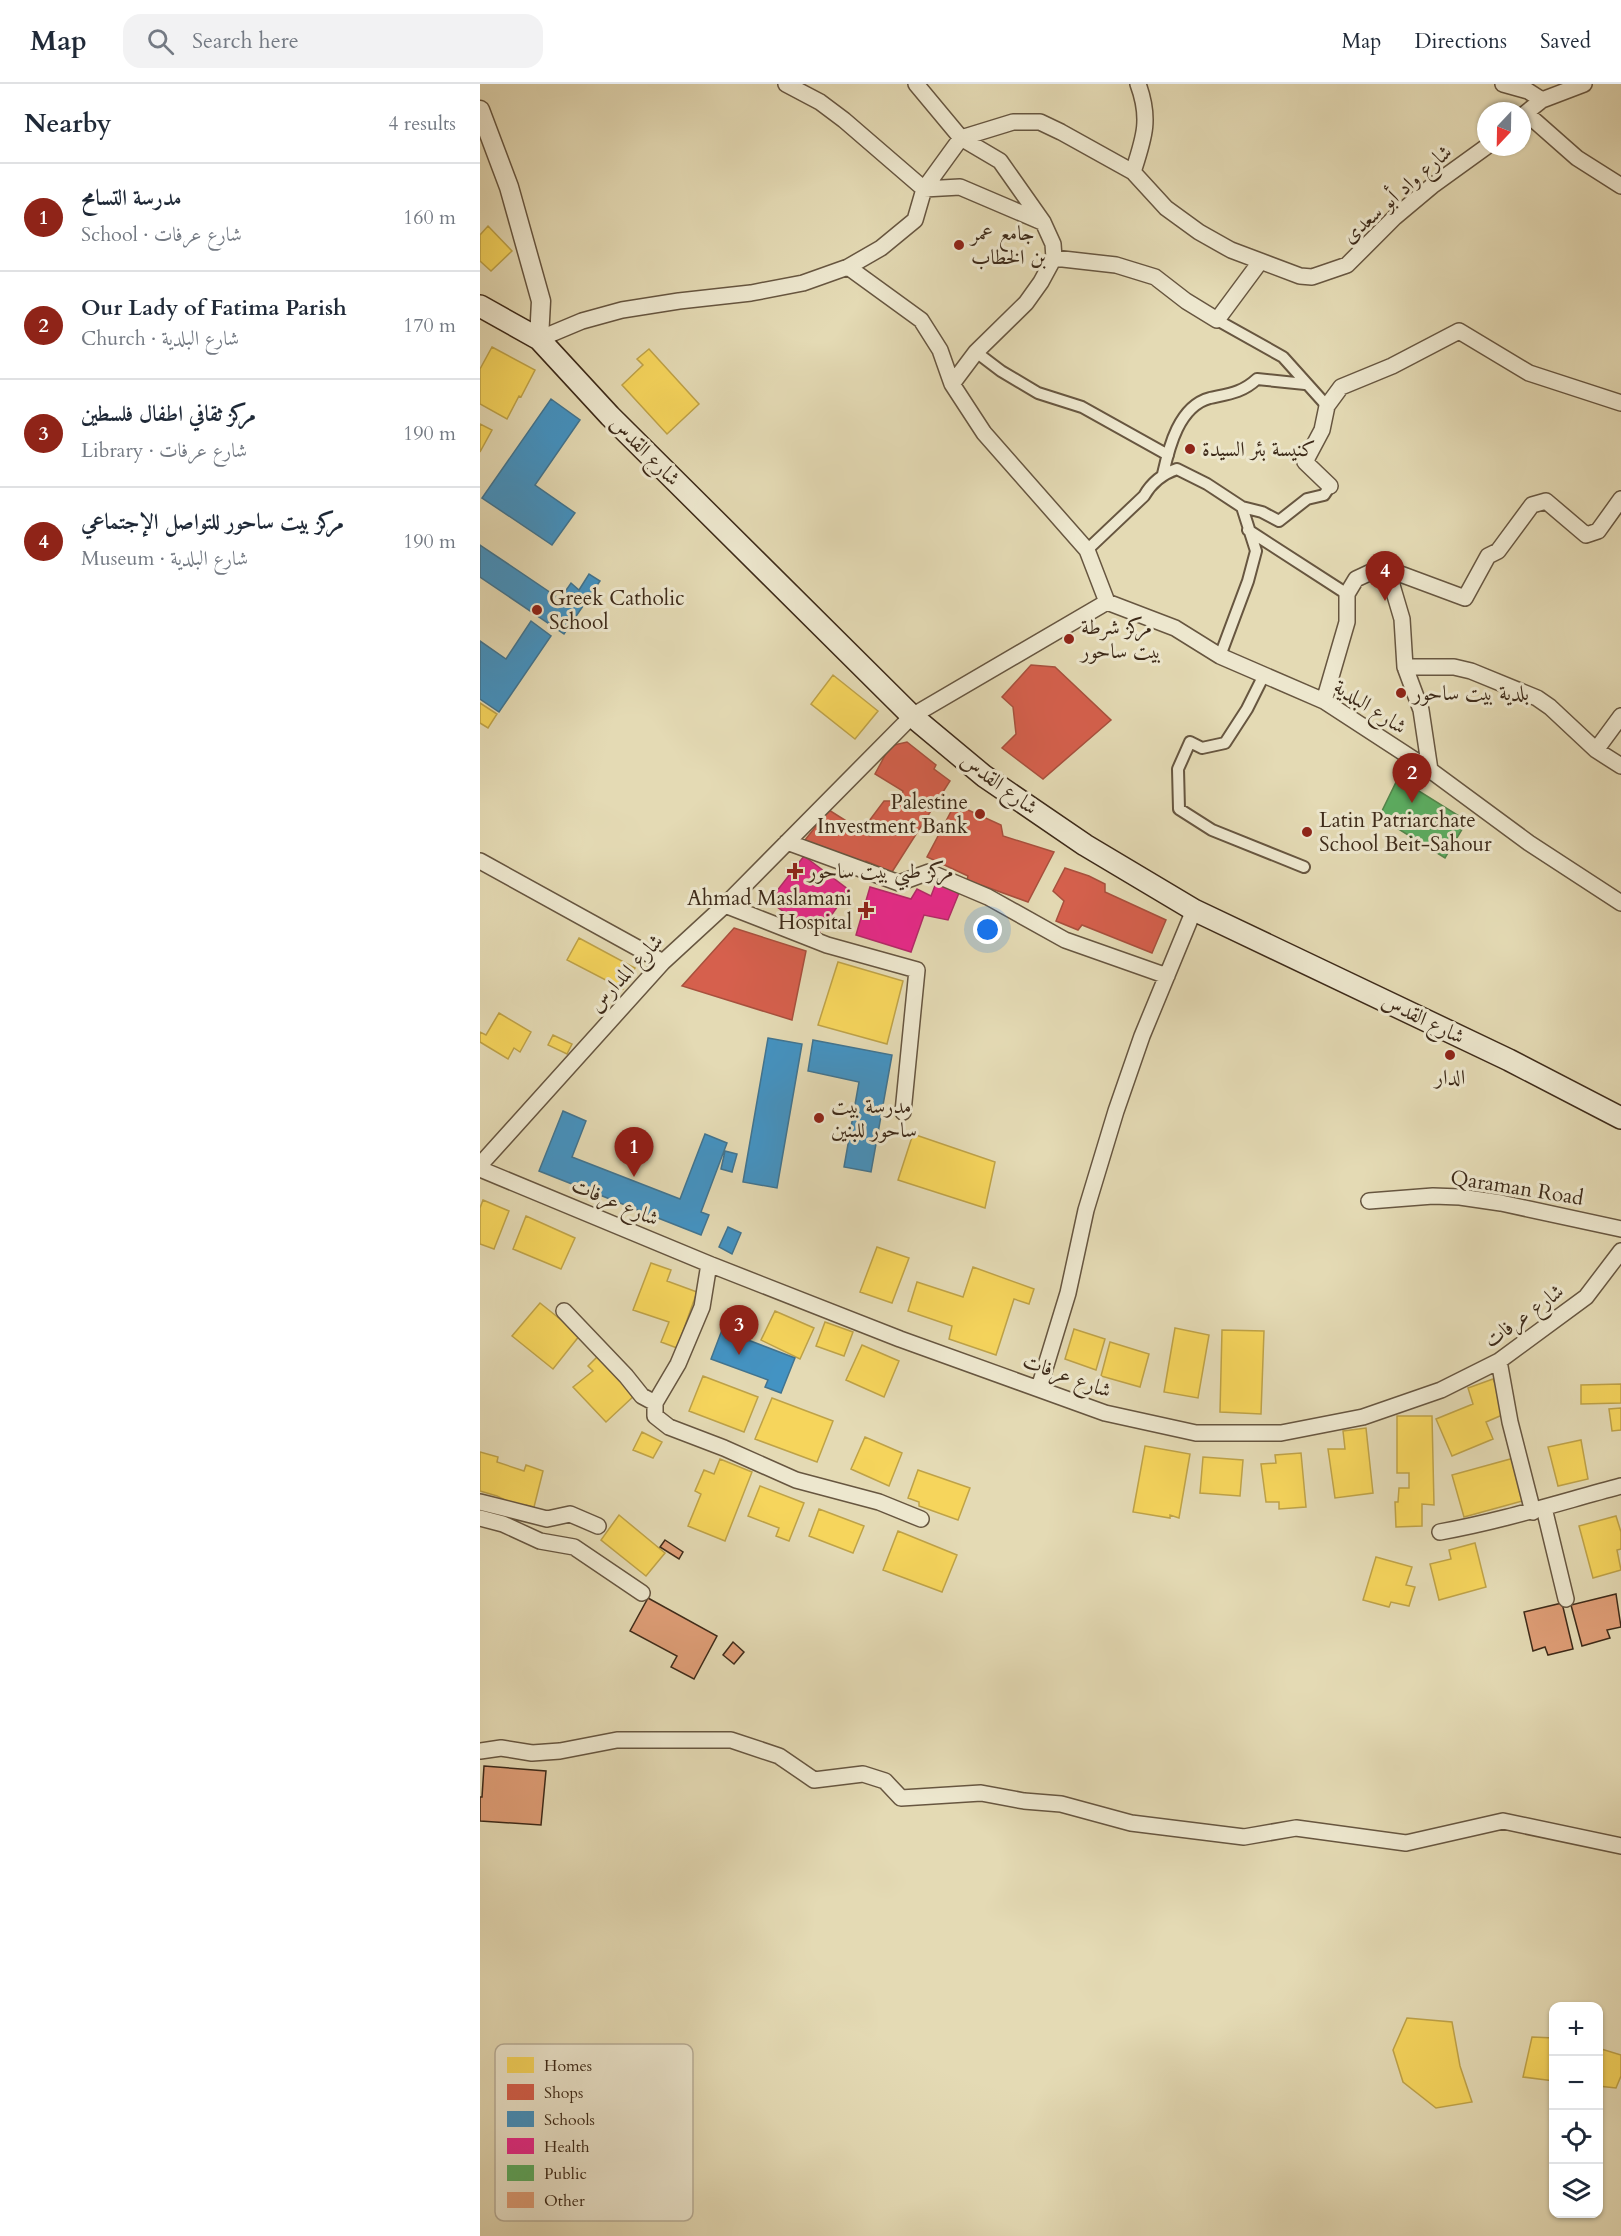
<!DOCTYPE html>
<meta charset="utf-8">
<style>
body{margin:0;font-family:Cardo,Amiri,serif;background:#f2f2f3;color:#1f2937}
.controls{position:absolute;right:18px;bottom:18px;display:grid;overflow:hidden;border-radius:12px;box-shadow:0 2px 4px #0004}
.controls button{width:54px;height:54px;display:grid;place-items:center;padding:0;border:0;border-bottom:2px solid #e0e1e3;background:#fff;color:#1f2937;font:30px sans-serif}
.compass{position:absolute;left:997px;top:18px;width:54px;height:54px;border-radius:50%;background:#fff;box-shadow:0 2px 4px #0004;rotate:202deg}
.you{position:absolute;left:508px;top:846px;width:21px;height:21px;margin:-15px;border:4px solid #fff;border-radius:50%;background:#1a73e8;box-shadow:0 0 0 9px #1a73e833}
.badge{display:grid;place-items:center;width:39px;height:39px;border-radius:50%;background:#8f2418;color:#fff;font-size:20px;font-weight:700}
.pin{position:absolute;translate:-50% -50px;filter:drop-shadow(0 2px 3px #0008)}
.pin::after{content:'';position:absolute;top:32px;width:21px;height:18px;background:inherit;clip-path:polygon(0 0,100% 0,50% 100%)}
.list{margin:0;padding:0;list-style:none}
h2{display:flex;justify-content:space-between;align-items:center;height:78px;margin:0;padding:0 24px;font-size:26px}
h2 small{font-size:20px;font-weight:400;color:#747a83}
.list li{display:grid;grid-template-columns:39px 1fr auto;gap:18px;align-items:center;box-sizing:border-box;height:108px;padding:0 24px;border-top:2px solid #e0e1e3}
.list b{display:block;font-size:22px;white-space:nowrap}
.list p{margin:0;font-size:20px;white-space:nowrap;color:#747a83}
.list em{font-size:20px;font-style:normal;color:#747a83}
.icon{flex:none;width:33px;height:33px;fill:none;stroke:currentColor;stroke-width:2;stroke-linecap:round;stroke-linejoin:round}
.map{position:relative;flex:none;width:1141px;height:2152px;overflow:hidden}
header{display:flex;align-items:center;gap:36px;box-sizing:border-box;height:84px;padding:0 30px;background:#fff;border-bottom:2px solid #e0e1e3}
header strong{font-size:28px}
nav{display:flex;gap:33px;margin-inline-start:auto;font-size:21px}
.search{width:420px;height:54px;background:#f2f2f3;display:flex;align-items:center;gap:15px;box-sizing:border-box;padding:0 21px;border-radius:18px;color:#747a83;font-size:22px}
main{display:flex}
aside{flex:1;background:#fff}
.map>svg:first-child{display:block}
.homes{fill:#f6d55c;stroke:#bea248;stroke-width:1.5}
.shops{fill:#d6604d;stroke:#a8503d;stroke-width:1.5}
.schools{fill:#4393c3;stroke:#417490;stroke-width:1.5}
.health{fill:#e7298a;stroke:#b42968;stroke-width:1.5}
.public{fill:#5aae61;stroke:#51864b;stroke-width:1.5}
.building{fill:#df9e77;stroke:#3d2a19;stroke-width:1.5}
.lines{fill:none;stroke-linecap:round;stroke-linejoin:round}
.pedestrian-casing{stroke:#675640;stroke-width:14}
.minor-casing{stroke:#675640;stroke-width:18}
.tertiary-casing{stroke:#675640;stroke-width:21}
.secondary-casing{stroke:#3d2a19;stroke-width:24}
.pedestrian{stroke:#ede7ce;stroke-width:10}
.minor{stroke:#ede7ce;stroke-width:15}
.tertiary{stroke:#ede7ce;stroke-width:18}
.secondary{stroke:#ede7ce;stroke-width:21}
.poi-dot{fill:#8f2418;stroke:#ede7ce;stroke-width:2}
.labels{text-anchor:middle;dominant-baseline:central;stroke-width:6;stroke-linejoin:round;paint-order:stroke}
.street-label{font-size:21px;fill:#3d2a19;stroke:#ede7ce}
.poi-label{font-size:21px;fill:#3d2a19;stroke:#ede7ce;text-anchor:start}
.key{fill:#ede7ce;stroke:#b8ae98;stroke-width:1.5}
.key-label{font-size:16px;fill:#3d2a19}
</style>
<header>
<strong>Map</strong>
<div class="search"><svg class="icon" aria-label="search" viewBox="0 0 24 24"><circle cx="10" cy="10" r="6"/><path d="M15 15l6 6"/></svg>Search here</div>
<nav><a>Map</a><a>Directions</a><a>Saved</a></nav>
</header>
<main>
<aside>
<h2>Nearby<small>4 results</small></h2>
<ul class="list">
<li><span class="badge">1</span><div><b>مدرسة التسامح</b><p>School · شارع عرفات</p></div><em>160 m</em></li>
<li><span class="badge">2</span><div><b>Our Lady of Fatima Parish</b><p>Church · شارع البلدية</p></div><em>170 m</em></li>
<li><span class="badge">3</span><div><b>مركز ثقافي اطفال فلسطين</b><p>Library · شارع عرفات</p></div><em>190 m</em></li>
<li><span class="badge">4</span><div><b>مركز بيت ساحور للتواصل الإجتماعي</b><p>Museum · شارع البلدية</p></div><em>190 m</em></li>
</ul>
</aside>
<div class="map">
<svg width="1141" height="2152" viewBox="0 0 1141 2152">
<rect width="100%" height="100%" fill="#e4dab4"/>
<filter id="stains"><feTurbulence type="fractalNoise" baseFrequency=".00333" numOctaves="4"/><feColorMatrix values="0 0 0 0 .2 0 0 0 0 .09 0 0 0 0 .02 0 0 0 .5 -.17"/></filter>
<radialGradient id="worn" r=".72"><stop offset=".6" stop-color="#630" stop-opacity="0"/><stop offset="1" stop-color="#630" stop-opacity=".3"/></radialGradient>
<!-- homes -->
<path class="homes" d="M8,142L32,167L11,187L0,177V151Z
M12,263L55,286L41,313L39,312L27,335L0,320V285Z
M169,265L219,320L187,350L142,301L163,281L157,275Z
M0,340L12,346L0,368Z
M353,591L398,627L375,655L331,620Z
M0,619L17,630L8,644L0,639Z
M99,854L155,884L143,905L87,876Z
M358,878L423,897L407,960L338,941Z
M19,929L51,948L40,968L34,964L28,975L0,958V948L6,951Z
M73,951L92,960L87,970L68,961Z
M433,1050L515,1078L505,1124L418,1096Z
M3,1116L29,1127L14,1165L0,1160V1124Z
M46,1132L95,1154L81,1185L33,1165Z
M397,1163L429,1174L412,1219L380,1208Z
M171,1179L191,1186L187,1197L217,1208L197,1264L181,1258L189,1238L153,1226Z
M493,1183L554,1205L549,1220L534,1215L516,1271L469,1255L472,1242L428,1227L437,1198L483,1213Z
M60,1219L100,1251L73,1285L32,1252Z
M295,1227L334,1244L320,1275L281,1256Z
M345,1238L373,1248L364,1272L336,1262Z
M695,1244L729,1251L718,1314L684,1308Z
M594,1245L625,1255L616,1286L585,1275Z
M742,1246L784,1247L781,1330L740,1328Z
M630,1258L669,1270L660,1303L621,1292Z
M382,1261L419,1277L404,1313L366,1296Z
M120,1270L156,1310L126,1338L93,1303L113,1287L108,1282Z
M223,1292L278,1313L264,1348L209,1327Z
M1013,1295L1027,1329L1006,1338L1013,1355L972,1372L956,1335L993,1320L988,1304Z
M1141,1300V1319L1101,1320V1301Z
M292,1314L353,1337L337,1378L275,1355Z
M1141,1324V1346L1132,1347L1129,1325Z
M917,1332H952L954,1421L942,1420V1442L916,1443L915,1418H918L919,1404H929V1389H917Z
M886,1344L893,1409L855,1414L848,1365H865L863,1347Z
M162,1348L182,1358L173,1374L153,1366Z
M385,1353L422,1369L409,1402L371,1385Z
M1101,1356L1108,1395L1078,1402L1068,1363Z
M665,1362L710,1370L699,1434L690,1431V1434L653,1428Z
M0,1368L18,1373L17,1378L44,1387L46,1381L63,1387L54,1423L46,1421L44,1425L17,1412L0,1407Z
M821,1369L826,1423L799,1425V1418H786L781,1380L796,1379L795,1371Z
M723,1373L763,1376L760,1412L720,1409Z
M1034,1374L1046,1416L984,1433L972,1391Z
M240,1375L272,1388L245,1457L208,1442L221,1410L215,1407L224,1386L234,1390Z
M438,1386L490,1404L478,1436L439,1422V1418L428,1414Z
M280,1402L324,1419L309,1457L296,1452L299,1444L268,1432Z
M339,1425L384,1442L373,1469L329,1452Z
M139,1431L185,1469L166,1492L121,1456Z
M1136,1432L1141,1448V1465L1137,1466L1141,1486L1113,1494L1099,1442Z
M418,1447L477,1471L462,1508L403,1486Z
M995,1459L1006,1503L959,1516L950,1480L971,1475L969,1466Z
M896,1473L932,1483L926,1501L935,1503L929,1522L911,1518L909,1523L883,1516Z
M927,1934L972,1938L980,1982L992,2018L956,2024L923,1998L913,1966Z
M1052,1953L1074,1954V1997L1043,1993Z
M1118,1964L1141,1971V1992L1136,2004L1118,2002Z"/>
<!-- shops -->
<path class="shops" d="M551,581L575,583L631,636L563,695L522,664L536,650L533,623L522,613Z
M427,658L456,681L454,685L470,697L412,788L386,777L377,783L321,761L349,726L390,752L397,742L389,737L404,717H420L423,707L395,690L410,662Z
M475,720L521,741L523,752L574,768L548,818L487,796L488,792L447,773Z
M585,784L609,792L625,800V808L686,836L672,869L602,841L598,846L576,837L584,817L573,807Z
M254,844L326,867L312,936L202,902Z"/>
<!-- schools -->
<path class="schools" d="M71,315L100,336L55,401L95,429L72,461L2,414Z
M0,461L80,515L91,499L99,506L109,490L120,497L84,550L0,493Z
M51,537L71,552L19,628L0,615V557L26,575Z
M288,954L322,960L297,1104L263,1098Z
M333,956L412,971L391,1088L364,1083L379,998L328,987Z
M83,1027L106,1037L92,1073L200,1115L225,1050L247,1059L221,1128L229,1131L221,1151L59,1087Z
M245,1067L257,1070L252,1088L241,1085Z
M248,1143L261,1149L252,1170L239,1163Z
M242,1246L315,1274L301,1309L285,1303L288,1296L231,1275Z"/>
<!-- health -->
<path class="health" d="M324,772L369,806L337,852L289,817Z
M456,799L479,809L468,836L444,831L431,868L376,851L390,803L431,815L437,805L451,812Z"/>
<!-- public -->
<path class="public" d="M923,684L934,704L987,737L965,774L899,733Z"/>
<!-- building -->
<path class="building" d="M185,1456L203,1468L199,1475L180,1463Z
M1136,1510L1141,1543L1127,1546L1130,1554L1102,1562L1091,1521Z
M168,1514L237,1552L214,1595L191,1583L197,1572L150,1547Z
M1082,1519L1093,1565L1068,1571L1065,1563L1053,1567L1044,1528Z
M253,1558L264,1568L254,1580L243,1571Z
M4,1682L66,1687L61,1741L0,1737V1713H2Z"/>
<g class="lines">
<!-- pedestrian casing -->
<g class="pedestrian-casing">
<path id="pedestrian" d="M737,236L803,273L847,322
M496,268L521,287L558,309L602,323L688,371
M683,390C689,363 699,322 730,314C748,310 762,309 777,295L825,300
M768,446L867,510
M607,466L664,412C672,398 682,390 697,385L727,400L762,423L782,428L799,437L827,415L844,411L850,402
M740,572L768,497L776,467L762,423
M784,591L767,625L745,659L722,664L710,658L698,685L699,725L732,746L824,783"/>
</g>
<!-- minor casing -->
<g class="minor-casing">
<path id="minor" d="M306,0L340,18L364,36L444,105L480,103L562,138
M436,0L481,54L520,77L563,138L573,160L574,174L561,198L546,219L496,268L472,300L504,349L607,466L627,518
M1023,0L1048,7L1062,16
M1046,29L1097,74L1141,102
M1042,32L1062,16L1104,0
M653,88C664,54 671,35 658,0
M574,174L636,181L675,193L706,217L737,236L780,178
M368,183L441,236L460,266L472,300
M59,255L102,237L142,226L199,217L271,209L323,199L368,183L401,164L435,136L444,105L481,54L533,38H560L581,48L653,88L686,124L719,148L751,166L820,192L832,193L867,181L915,133L952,102L1006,63
M850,402L825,378L842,346L847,322L861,303L912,282L979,247L1049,289L1141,319
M907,485L985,514L1008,472L1018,467L1052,421L1066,417L1106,451L1118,447L1141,415
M627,518L695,544L740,572L844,617L950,686L1049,759L1141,819
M844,617L867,538V510L876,495L906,481L922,535L925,583
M1141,632L1116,666L1141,682
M950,686L941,626L925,583H974L991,587L1057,614L1070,623L1116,666
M307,758L419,799L449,788L508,813L585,856L687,892
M0,777L183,878
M245,821L347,861L437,886L423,1028
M0,1081L183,878L245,821L432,632L627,518
M0,1085L229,1180L420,1255L625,1329L716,1349H801L883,1333L961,1306L1019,1277L1106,1213L1141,1167
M889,1117L953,1112L980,1113L1021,1119L1141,1145
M229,1180L222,1223L198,1280L175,1319V1332L189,1343L244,1364L316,1396L399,1418L441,1435
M84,1227L146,1292L162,1312L175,1319
M1019,1277L1030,1338L1053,1428
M559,1304L588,1209L606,1126L636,1027L662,952L714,826
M0,1418L67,1435L90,1430L118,1442
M1064,1424L1086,1515
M0,1434L23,1440L60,1457L94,1463L162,1509
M960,1448C1022,1437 1081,1418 1141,1402
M0,1667L21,1664L52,1669L80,1667L137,1656H251L299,1672L334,1696L383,1690L405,1697L421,1714L501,1709L544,1717L581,1720L651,1739L764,1753L816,1744L926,1759L1023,1737L1141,1762"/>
</g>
<!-- tertiary casing -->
<g class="tertiary-casing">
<path id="tertiary" d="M0,26L29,103L61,217L59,255"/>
</g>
<!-- secondary casing -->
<g class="secondary-casing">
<path id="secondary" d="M0,222L59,255L130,332L432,632L504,692L605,761L714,826L1029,976L1141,1034"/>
</g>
<!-- pedestrian -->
<use href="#pedestrian" class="pedestrian"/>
<!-- minor -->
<use href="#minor" class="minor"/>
<!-- tertiary -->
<use href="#tertiary" class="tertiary"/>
<!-- secondary -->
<use href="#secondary" class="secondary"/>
</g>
<!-- markers -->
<g class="poi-dot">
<circle cx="479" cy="161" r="6"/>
<circle cx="710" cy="365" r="6"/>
<circle cx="57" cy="526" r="6"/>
<circle cx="589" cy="555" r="6"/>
<circle cx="921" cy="609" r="6"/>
<circle cx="500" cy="730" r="6"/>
<circle cx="827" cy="748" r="6"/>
<path d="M312 778h6v6h6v6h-6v6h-6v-6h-6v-6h6z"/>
<path d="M383 817h6v6h6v6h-6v6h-6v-6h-6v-6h6z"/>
<circle cx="970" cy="971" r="6"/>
<circle cx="339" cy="1034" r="6"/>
</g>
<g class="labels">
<!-- street labels -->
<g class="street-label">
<text transform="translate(917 110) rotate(-41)">شارع واد أبو سعدى</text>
<text transform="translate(165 367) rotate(45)">شارع القدس</text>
<text transform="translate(890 623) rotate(33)">شارع البلدية</text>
<text transform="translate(519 700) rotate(36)">شارع القدس</text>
<text transform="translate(146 889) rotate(-47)">شارع المدارس</text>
<text transform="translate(943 935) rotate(26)">شارع القدس</text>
<text transform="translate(1037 1104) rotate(9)">Qaraman Road</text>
<text transform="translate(135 1118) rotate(23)">شارع عرفات</text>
<text transform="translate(1044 1232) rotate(-36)">شارع عرفات</text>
<text transform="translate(587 1292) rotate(20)">شارع عرفات</text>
</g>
<!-- poi labels -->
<g class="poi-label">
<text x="491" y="149">جامع عمر<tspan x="491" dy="24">بن الخطاب</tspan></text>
<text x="722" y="365">كنيسة بئر السيدة</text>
<text x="69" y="514">Greek Catholic<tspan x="69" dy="24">School</tspan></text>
<text x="601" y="543">مركز شرطة<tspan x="601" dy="24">بيت ساحور</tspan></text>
<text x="933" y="609">بلدية بيت ساحور</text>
<text x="488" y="718" text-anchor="end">Palestine<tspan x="488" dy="24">Investment Bank</tspan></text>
<text x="839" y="736">Latin Patriarchate<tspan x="839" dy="24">School Beit-Sahour</tspan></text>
<text x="328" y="787">مركز طبي بيت ساحور</text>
<text x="372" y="814" text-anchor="end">Ahmad Maslamani<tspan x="372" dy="24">Hospital</tspan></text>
<text x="970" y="993" text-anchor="middle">الدار</text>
<text x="351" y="1022">مدرسة بيت<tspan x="351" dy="24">ساحور للبنين</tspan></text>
</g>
</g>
<!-- legend -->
<rect x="15" y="1960" width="198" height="177" rx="9" class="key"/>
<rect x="27" y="1973" width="27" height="16" fill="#f6d55c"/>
<rect x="27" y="2000" width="27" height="16" fill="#d6604d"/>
<rect x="27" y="2027" width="27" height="16" fill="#4393c3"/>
<rect x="27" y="2054" width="27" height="16" fill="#e7298a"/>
<rect x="27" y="2081" width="27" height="16" fill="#5aae61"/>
<rect x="27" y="2108" width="27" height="16" fill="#df9e77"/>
<g class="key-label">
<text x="64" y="1987">Homes</text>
<text x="64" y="2014">Shops</text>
<text x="64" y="2041">Schools</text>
<text x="64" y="2068">Health</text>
<text x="64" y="2095">Public</text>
<text x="64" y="2122">Other</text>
</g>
<rect width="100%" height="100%" filter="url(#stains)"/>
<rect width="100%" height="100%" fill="url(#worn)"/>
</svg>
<div class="controls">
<button>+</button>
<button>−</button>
<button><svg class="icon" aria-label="locate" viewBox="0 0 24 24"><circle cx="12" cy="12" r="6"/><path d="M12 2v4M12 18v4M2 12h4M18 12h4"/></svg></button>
<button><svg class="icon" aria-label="layers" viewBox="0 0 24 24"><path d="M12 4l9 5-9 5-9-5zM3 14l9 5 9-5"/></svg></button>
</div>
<svg class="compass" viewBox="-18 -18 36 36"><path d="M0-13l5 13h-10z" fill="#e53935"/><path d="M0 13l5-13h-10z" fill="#747a83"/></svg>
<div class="you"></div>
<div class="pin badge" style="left:154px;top:1093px">1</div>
<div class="pin badge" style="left:932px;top:719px">2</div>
<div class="pin badge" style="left:259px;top:1271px">3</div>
<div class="pin badge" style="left:905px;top:517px">4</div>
</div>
</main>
